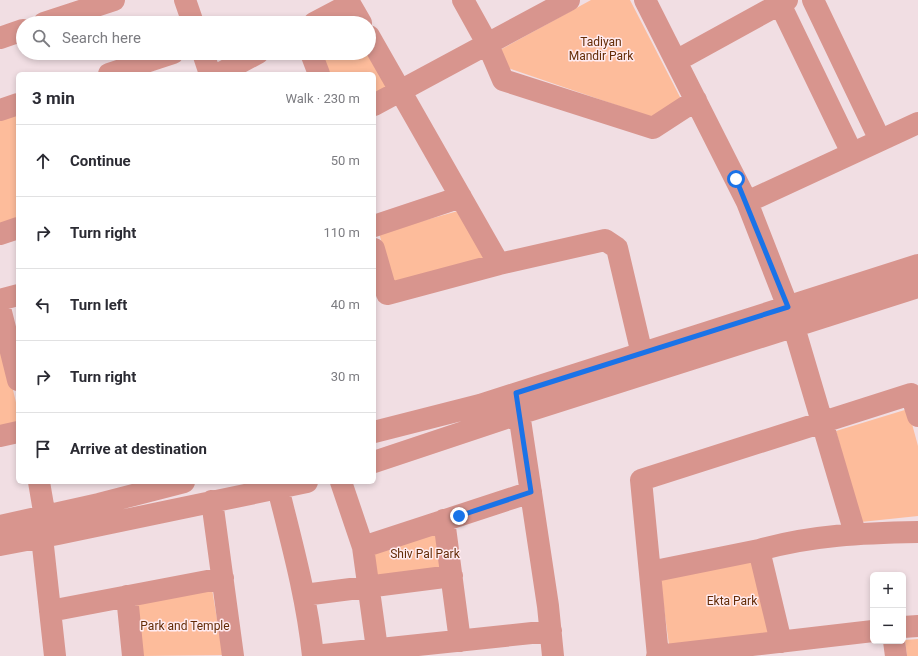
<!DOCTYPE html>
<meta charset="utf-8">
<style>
body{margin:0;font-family:Roboto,sans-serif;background:#f7f7f7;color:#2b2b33}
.controls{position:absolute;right:12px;bottom:12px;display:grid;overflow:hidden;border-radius:6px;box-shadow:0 2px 6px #0003}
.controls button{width:36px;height:36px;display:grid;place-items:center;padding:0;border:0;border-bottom:1px solid #e1e1e2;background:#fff;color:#2b2b33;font:20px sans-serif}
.stop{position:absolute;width:12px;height:12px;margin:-9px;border:3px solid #1a73e8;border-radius:50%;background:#fff}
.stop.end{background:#1a73e8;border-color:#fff;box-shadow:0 1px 4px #0008}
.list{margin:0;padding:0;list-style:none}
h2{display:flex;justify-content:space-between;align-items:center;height:52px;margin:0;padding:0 16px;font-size:17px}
h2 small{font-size:13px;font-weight:400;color:#7c7c81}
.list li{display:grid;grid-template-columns:26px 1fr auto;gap:12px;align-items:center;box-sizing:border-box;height:72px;padding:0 16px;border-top:1px solid #e1e1e2}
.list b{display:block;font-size:15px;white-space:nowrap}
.list em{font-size:13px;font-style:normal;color:#7c7c81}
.icon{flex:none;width:22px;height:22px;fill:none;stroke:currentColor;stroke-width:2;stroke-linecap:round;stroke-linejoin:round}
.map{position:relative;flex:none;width:918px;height:656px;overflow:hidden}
.search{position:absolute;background:#fff;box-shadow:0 2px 6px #0003;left:16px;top:16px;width:360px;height:44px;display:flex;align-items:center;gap:10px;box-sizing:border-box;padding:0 14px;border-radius:22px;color:#7c7c81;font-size:15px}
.panel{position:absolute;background:#fff;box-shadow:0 2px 6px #0003;left:16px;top:72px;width:360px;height:412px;border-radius:6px}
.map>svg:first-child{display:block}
.green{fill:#fdbc9b}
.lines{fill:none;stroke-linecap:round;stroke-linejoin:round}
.minor{stroke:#d8958e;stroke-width:22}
.route{stroke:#1a73e8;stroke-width:5}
.labels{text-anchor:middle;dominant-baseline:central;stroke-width:3;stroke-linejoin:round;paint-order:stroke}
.park-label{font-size:12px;fill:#642c07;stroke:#ffebf0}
</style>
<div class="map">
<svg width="918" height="656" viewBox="0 0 918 656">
<rect width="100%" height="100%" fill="#f1dee3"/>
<!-- green -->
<path class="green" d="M591,0H630L681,99L651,117L508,68L500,50Z
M322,53H369L388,86L374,93V74H329Z
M18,115V219L0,224V120Z
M458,211L486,260L394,286L379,233Z
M0,334L18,411V426L0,430Z
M908,409L918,446V516L861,522L836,431Z
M440,527L451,572L372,579L369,551Z
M761,560L779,632L669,645L660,579Z
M212,589L223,655L141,656L136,604Z
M918,639V656H907L905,640Z"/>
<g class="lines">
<!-- minor -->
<path class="minor" d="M185,0L193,23
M463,0L488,45L503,80L653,128L696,100
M645,0L747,202L788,307L855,533
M813,0L880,140
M780,4L852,153
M44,23L114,0
M314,23L350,4L361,23
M369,36L499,264
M0,38L23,30
M203,53L210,74
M311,53L319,74
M676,61L787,0
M109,74L173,53
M219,74L258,53
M374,105L569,0
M0,110L18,104
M747,202L918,123
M374,226L461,197
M0,234L18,228
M374,249L387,294L499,264L605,240L617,248L645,367
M0,300L18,295
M0,308L18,380
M517,400L548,606L553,656
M374,432L480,405L918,265
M0,436L18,432
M374,462L503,419L918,287
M39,482L45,517L42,537L55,656
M341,482L363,547L378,656
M278,488C292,544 307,598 313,656
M212,501L233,656
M444,520L460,641
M0,526L99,504L184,482
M0,545L58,534L307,482
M363,547L531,492
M759,550C812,535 863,533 918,532
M650,572L759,550L781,642
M304,595L452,576
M127,596L133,656
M50,611L223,578
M903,627L918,626
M894,641L896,656
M314,656L551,631
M657,656L873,631
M658,656L641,480L911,394L918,416"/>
</g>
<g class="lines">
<!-- route -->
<path class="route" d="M459,516L531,492L516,393L788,307L736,179"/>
</g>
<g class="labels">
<!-- park labels -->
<g class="park-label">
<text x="601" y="42">Tadiyan<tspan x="601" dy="14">Mandir Park</tspan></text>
<text x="425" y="554">Shiv Pal Park</text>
<text x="732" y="601">Ekta Park</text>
<text x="185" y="626">Park and Temple</text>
</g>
</g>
</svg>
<div class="controls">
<button>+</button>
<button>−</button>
</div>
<div class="stop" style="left:736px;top:179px"></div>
<div class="stop end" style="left:459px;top:516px"></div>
<div class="search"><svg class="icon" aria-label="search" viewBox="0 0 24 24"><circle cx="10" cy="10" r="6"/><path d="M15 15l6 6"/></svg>Search here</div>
<section class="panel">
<h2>3 min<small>Walk · 230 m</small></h2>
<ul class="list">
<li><svg class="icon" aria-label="ahead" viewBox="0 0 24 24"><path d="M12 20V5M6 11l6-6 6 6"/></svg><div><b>Continue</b></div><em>50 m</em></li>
<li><svg class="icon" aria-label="right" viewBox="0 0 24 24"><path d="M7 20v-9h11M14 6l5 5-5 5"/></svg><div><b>Turn right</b></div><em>110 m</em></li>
<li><svg class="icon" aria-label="left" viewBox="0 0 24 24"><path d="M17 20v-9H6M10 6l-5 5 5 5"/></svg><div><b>Turn left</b></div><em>40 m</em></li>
<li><svg class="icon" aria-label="right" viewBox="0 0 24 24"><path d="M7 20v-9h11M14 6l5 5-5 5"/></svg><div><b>Turn right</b></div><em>30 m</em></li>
<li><svg class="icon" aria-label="arrive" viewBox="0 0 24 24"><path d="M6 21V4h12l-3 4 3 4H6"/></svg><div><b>Arrive at destination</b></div></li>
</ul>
</section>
</div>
